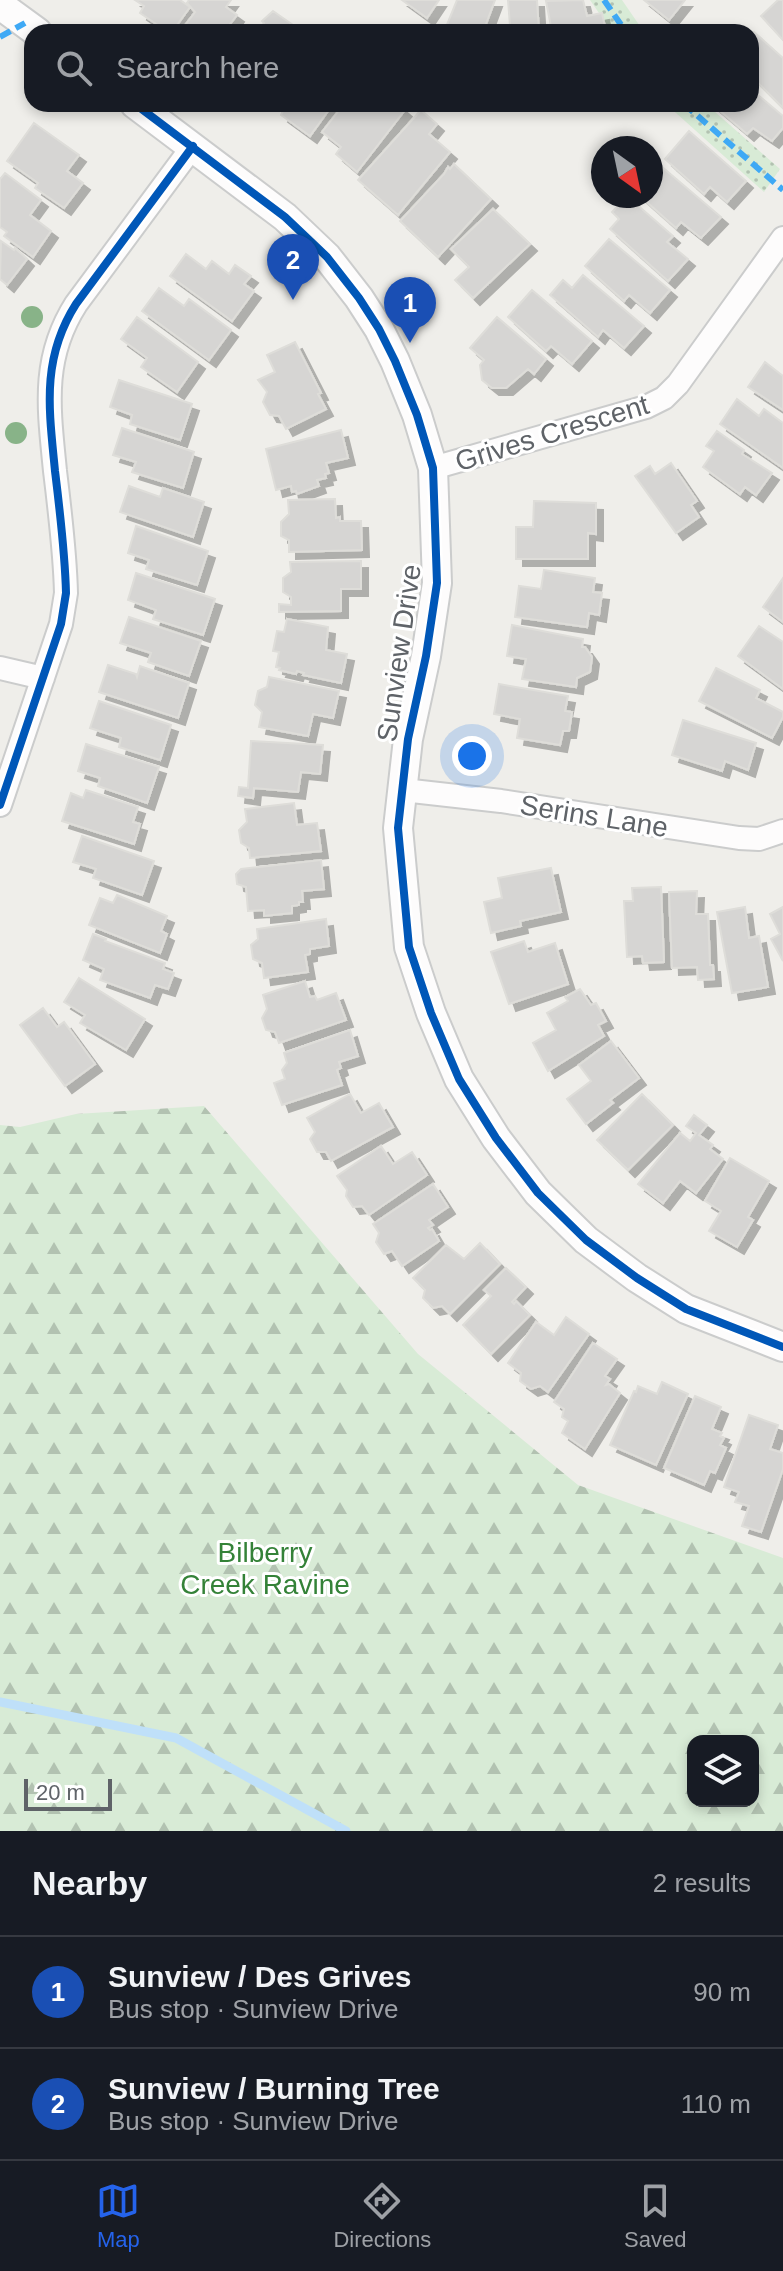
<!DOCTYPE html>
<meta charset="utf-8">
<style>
body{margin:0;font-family:Arial,sans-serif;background:#20242c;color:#f1f3f6}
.controls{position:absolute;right:24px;bottom:24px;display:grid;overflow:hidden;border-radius:16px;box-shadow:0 4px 12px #0003}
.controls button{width:72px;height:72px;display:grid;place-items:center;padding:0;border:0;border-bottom:2px solid #363941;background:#171b24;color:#f1f3f6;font:40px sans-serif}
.compass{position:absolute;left:591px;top:136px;width:72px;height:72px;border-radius:50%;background:#171b24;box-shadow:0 4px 12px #0003;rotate:147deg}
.scale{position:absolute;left:24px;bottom:20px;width:88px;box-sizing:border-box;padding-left:8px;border:4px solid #5f6368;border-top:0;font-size:22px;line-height:28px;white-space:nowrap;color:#5f6368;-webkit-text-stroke:6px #fff;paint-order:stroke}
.you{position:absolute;left:472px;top:756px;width:28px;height:28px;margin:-20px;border:6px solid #fff;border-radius:50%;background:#1a73e8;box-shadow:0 0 0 12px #1a73e833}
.badge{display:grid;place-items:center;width:52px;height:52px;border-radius:50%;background:#2563eb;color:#fff;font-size:26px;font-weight:700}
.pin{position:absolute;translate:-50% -66px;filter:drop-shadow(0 2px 4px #0008)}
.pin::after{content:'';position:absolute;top:42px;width:28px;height:24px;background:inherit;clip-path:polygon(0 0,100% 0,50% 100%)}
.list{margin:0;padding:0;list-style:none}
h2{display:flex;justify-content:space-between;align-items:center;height:104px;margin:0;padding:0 32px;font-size:34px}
h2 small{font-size:26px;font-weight:400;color:#9ea1a6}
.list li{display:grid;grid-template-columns:52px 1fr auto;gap:24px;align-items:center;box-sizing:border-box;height:112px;padding:0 32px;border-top:2px solid #363941}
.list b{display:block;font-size:30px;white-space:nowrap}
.list p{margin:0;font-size:26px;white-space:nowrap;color:#9ea1a6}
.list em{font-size:26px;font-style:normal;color:#9ea1a6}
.icon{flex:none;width:44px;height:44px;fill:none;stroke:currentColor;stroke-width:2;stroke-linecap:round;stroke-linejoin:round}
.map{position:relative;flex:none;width:783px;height:1831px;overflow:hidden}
.search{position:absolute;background:#171b24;box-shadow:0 4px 12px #0003;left:24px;right:24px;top:24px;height:88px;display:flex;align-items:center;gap:20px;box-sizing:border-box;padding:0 28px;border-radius:24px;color:#9ea1a6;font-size:30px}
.sheet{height:328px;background:#171b24}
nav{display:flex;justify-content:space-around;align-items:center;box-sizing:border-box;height:112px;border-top:2px solid #363941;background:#171b24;font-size:22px;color:#9ea1a6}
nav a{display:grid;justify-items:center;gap:4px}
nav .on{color:#2563eb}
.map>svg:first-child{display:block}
.grass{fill:url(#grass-dots)}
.forest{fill:url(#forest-firs);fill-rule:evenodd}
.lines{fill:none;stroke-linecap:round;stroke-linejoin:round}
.stream{stroke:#bfe0f9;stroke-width:9}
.building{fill:#d6d5d3;stroke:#deddd9;stroke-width:2;filter:url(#shadow)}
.minor-casing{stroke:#cbcccc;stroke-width:26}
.tertiary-casing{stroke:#cbcccc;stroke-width:32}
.minor{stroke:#fdfcfc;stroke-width:22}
.tertiary{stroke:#fdfcfc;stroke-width:28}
.quiet{stroke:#3fa9f5;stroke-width:6;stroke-dasharray:12 6;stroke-linecap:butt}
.cycleway-casing{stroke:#fff;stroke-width:13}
.cycleway{stroke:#0057b8;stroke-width:8}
.tree{fill:#88b388}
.labels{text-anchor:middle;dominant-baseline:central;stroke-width:6;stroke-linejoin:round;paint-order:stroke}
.street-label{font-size:28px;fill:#5f6368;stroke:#fff}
.park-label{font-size:28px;fill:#348238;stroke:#fff}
</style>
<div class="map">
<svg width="783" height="1831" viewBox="0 0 783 1831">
<defs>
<pattern id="grass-dots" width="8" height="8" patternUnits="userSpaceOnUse" patternTransform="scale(2)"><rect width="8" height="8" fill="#d8ebd6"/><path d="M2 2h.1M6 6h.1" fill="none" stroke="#b2c2b1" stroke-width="1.8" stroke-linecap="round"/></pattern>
<pattern id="forest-firs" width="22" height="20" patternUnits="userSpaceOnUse" patternTransform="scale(2)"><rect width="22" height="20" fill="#d8ebd6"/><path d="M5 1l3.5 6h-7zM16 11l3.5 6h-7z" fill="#b2c2b1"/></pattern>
<filter id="shadow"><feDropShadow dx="7" dy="7" stdDeviation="0" flood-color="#0004"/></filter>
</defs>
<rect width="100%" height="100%" fill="#efeeea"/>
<!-- grass -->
<path class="grass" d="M590,0H622L644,32H612Z
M666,104H706L780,169L764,192Z"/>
<!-- forest -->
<path class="forest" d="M204,1106L418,1354L578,1485L783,1558V1831H0V1125L20,1127L76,1114ZM693,1741H753V1801H693Z"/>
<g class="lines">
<!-- stream -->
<path class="stream" d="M0,1702L176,1738L346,1831"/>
</g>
<!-- building -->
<path class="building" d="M135,0H180L190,7L172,32H168L140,13L144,6Z
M189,0H231L226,7L237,15L224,32H180L195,12L187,3Z
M402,0H439L427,18Z
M457,0H495L483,32H444Z
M508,0H537L539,32H502V28L510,26Z
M583,0L587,16L602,13L606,32H552L546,1Z
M644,0H685L669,20Z
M778,0H783V40L761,16Z
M273,11L303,32H257L264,23L262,21Z
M754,32L783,58V108L751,76V35Z
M751,89L783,116V128L772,141L753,128L747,134L712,104H751Z
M277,104H333L310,136L281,115L284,109Z
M344,104H398L405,110L357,172L336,154L341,147L322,132Z
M421,110L437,124L429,134L450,152L398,215L358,180Z
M34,123L79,155L67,171L83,183L64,208L35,188L38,183L7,161Z
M689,131L746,181L727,202L710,187L704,194L665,159Z
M454,164L491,199L438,257L400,221L444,174L448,167L450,169Z
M661,166L721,217L701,238L681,222L676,228L640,196H651V178Z
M5,173L41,200L30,215L51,231L33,257L4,236L7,232L0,227V179Z
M627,196L673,236L667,242L688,259L668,281L610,229L619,219L612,212Z
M493,209L530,244L473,298L455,280L469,267L451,249Z
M609,239L670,290L650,313L629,295L624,301L585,266Z
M1,241L14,250L15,248L27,259L7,285L0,279Z
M186,254L206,269L212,261L229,274L235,265L251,276L244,284L254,291L232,321L170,276Z
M583,275L644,326L624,348L603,330L598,337L550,295L563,280L572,288Z
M159,288L184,306L189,299L231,330L209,360L142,311Z
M532,290L592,341L572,364L551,346L546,351L508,317Z
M137,317L198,362L177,392L141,367L147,358L121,339Z
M497,317L546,359L534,374L528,369L506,388H492L482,380L480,365L484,360L470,348Z
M295,342L321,393L318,394L326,409L286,429L279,416L270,415L263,402L267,392L258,380L275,372L267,355Z
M765,362L783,376V410L748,387Z
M119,380L192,404L180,440L130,424L132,415L110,407Z
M737,399L759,416L764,409L783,423V468L720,424Z
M122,428L194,452L183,488L132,472L136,462L113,455Z
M341,430L348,458L326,463L329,473L325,474L326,478L317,480L319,486L297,494L296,491L292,492L291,486L276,490L266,449Z
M717,431L744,450L742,454L772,473L756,495L745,487L740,494L703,467L714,451L706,446Z
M671,463L697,501L691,505L699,517L676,533L635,476L650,466L655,474Z
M129,486L160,497L163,488L204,502L193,537L120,512Z
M335,499L336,518L340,517V521H361L362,550L289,552V540L281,536V522L289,514L288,500Z
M534,501L596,503V534L588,533V559H516V527H533Z
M136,526L208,551L197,585L146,569L149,560L128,553Z
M361,561V589H341V611L279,612V604L291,605V597L283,592V578L291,572L290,562Z
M544,570L595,578L593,592L602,593L599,615L589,613L587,627L515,617L519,586L541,589Z
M136,573L215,599L203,635L153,619L156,610L128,600Z
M783,578V622L763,607Z
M129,617L201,641L189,676L148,662L151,653L120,643Z
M287,619L328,627L326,650L347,654L341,683L303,675L304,673L297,671L296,674L279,670L280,668L276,667L279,652L273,651L277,631L284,632Z
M512,625L583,639L582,647H585L592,657L590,672L577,678L576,687L522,679L526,659L507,656Z
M759,626L783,642V689L738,656Z
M108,665L136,674L137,677L140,666L189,683L178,718L99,692Z
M716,668L760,690L756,698L783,712V717L772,738L699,701Z
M269,677L339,691L333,718L313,714L308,736L259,727L262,712L255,705L258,691L267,687Z
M499,684L568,696L565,711L572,712L569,731H563L560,745L517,738L520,719L494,714Z
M99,701L171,725L160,760L119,747L121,738L90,728Z
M683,720L756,743L748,770L725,761L722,771L672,755Z
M251,741L323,745L320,774L301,772L298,792L254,788L253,798L238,796L239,787L248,788Z
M86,744L159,767L147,803L98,786L100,778L78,771Z
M86,790L138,807L133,822L140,824L134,844L62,821L71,793L83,798Z
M294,803L297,825L317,823L321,851L250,858L249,848L241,843L239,830L247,822L245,809Z
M82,836L154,861L142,895L93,878L96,869L73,862Z
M321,860L324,889L302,891L303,902H299V905L292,906V913L264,916V910L248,911L246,887L237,884L236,874L241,869Z
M551,868L561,912L520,921L521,926L491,933L484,902L502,898L498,878Z
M661,887L664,962L643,963L642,956L627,957L624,901H633L632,888Z
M697,891L696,914H708L710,965H713L714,979L698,980L697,967L672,968L669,892Z
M117,895L167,916L161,931L167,934L160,953L89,925L100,898L113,903Z
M745,907L749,938L759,936L768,987L732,993L717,912Z
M783,907V961L771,939L780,934L770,914Z
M326,919L329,946L310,949V954L305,955L308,972L264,978L262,963L253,959L251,945L258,939L257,929Z
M93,934L106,939L105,941L165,963L163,969L174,973L168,989L155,985L150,998L100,980L104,969L83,960Z
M524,941L528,952L555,943L568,984L509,1004L491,952Z
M79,978L145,1019L126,1050L80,1023L85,1015L64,1002Z
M305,981L310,997L315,996L317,1000L336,993L346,1020L279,1043L275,1032L266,1030L262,1018L267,1009L263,995Z
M580,989L591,1005L596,1003L606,1021L598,1025L604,1036L548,1071L533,1043L556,1030L547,1013L568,1001L565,997Z
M43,1008L57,1027L64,1022L95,1064L65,1086L20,1025Z
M350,1030L358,1056L339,1062L341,1068L337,1070L342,1085L282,1105L274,1083L285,1079L282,1070L287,1063L284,1053Z
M611,1041L639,1078L610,1100L613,1103L586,1124L567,1099L591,1081L579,1065Z
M350,1094L361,1113L379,1103L393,1127L331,1161L326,1152H317L310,1139L315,1132L307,1118Z
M642,1094L673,1125L628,1170L597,1140Z
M694,1115L707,1125L699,1135L713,1145L710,1149L723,1159L696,1193L680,1181L663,1203L638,1184L680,1133L690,1141L696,1133L686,1126Z
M381,1146L393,1164L412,1152L427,1175L369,1215L362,1206L353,1207L346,1196L347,1190L337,1176Z
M730,1158L769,1181L748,1217L753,1220L737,1247L709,1231L721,1211L705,1201Z
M433,1184L448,1207L429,1220L433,1225L428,1228L430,1230L432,1229L439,1241L402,1266L392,1251L384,1254L376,1242L379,1233L373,1224Z
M480,1243L500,1264L450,1314L442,1306L433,1308L423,1298L425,1290L413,1278L446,1245L464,1259Z
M506,1268L526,1287L512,1302L514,1304L516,1301L530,1315L491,1354L463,1325L491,1296L484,1290Z
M566,1317L589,1334L548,1392L540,1386L531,1389L520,1381L521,1373L508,1363L536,1322L554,1335Z
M593,1343L617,1359L605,1376L610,1379L606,1385L609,1384L620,1393L585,1449L562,1433L568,1421L562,1417L564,1409L554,1402Z
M662,1382L688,1394L656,1465L610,1445L634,1391L636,1392L638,1386L657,1394Z
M695,1396L721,1407L712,1429L722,1433L720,1436L724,1438L720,1445L726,1448L715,1473L710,1471L704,1485L664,1468Z
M749,1415L778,1425L770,1449L783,1453V1469L761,1532L742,1526L749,1506L735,1502L739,1492L724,1487Z"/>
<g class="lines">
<!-- minor casing -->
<g class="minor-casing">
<path id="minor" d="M433,468L646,407L664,398L678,384L783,238
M0,668L43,678
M403,790L501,801L739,838L759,839L783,831
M0,805L61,624L66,593C65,552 60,512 55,471C49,409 41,359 76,304L193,146"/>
</g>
<!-- tertiary casing -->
<g class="tertiary-casing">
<path id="tertiary" d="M0,5L37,32
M135,104L285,217L327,257L359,298L379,329L395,361L417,415L433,468L437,583L426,656L408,739L398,828L409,947L431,1013L459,1079L496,1138L538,1193L586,1240L637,1278L686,1309L783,1347"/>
</g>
<!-- minor -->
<use href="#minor" class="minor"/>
<!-- tertiary -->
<use href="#tertiary" class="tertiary"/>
<!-- quiet -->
<path class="quiet" d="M604,0L626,32
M0,37L25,23
M684,104L783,190"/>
<!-- cycleway casing -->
<g class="cycleway-casing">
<path id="cycleway" d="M135,104L285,217L327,257L359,298L379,329L395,361L417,415L433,468L437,583L426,656L408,739L398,828L409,947L431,1013L459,1079L496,1138L538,1193L586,1240L637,1278L686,1309L783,1347
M0,805L61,624L66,593C65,552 60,512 55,471C49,409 41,359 76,304L193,146"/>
</g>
<!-- cycleway -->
<use href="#cycleway" class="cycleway"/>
</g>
<!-- trees -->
<g class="tree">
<circle cx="32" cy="317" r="11"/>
<circle cx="16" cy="433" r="11"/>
</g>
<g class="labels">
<!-- street labels -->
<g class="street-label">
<text transform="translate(552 433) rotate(-17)">Grives Crescent</text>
<text transform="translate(399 653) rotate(-82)">Sunview Drive</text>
<text transform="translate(594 816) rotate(9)">Serins Lane</text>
</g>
<!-- park labels -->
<g class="park-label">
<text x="265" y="1552">Bilberry<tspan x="265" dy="32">Creek Ravine</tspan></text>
</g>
</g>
</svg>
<div class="controls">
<button><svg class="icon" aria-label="layers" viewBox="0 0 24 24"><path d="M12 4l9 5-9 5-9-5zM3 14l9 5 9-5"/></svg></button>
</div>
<svg class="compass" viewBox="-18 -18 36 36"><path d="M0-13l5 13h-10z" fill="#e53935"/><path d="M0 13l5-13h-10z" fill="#9ea1a6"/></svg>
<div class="scale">20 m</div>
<div class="you"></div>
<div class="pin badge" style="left:410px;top:343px;background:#1a4fb4">1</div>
<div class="pin badge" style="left:293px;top:300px;background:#1a4fb4">2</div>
<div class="search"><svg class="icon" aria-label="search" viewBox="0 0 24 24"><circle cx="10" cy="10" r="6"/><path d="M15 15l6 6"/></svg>Search here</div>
</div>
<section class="sheet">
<h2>Nearby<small>2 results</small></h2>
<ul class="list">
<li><span class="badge" style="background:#1a4fb4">1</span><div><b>Sunview / Des Grives</b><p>Bus stop · Sunview Drive</p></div><em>90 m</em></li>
<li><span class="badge" style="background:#1a4fb4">2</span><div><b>Sunview / Burning Tree</b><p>Bus stop · Sunview Drive</p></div><em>110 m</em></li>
</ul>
</section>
<nav>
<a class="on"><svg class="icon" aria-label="map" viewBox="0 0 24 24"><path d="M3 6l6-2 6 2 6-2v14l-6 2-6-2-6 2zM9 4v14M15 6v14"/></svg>Map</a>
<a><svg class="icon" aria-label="directions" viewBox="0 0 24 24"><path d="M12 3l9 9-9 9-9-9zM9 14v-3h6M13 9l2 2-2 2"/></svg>Directions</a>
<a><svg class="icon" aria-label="saved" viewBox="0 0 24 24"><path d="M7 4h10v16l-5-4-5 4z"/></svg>Saved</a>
</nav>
